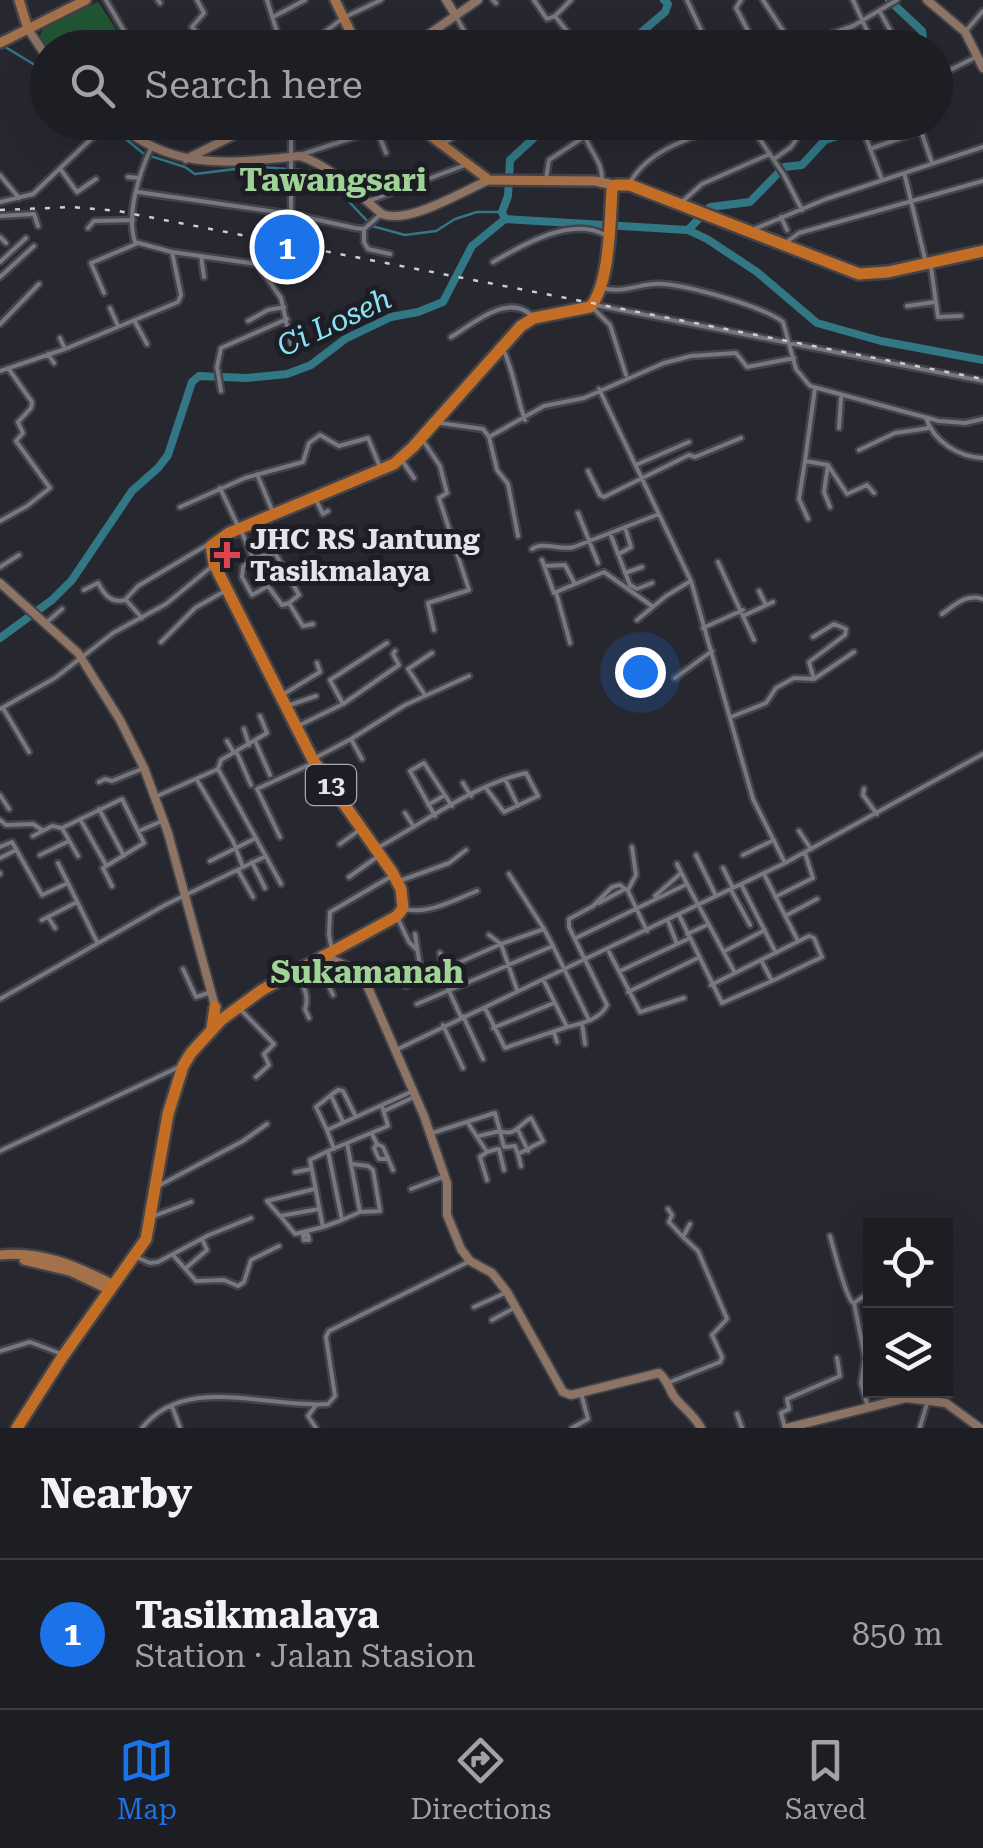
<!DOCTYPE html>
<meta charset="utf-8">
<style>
body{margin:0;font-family:"Roboto Serif",serif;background:#25262c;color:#f1f3f6}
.controls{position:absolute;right:30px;bottom:30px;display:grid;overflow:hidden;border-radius:0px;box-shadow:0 10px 40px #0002}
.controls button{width:90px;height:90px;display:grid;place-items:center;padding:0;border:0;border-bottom:2px solid #3b3b41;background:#1d1d24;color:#f1f3f6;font:50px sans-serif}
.you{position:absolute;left:640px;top:672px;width:35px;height:35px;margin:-25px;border:8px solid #fff;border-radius:50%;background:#1a73e8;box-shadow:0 0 0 15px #1a73e833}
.badge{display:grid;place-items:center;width:65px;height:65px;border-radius:50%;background:#1a73e8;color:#fff;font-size:32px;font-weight:700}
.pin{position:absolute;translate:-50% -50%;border:5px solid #fff;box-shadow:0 2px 10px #0006}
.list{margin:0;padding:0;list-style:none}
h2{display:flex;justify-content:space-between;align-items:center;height:130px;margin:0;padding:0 40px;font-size:42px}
h2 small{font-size:32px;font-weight:400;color:#a0a2a6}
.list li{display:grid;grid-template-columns:65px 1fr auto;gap:30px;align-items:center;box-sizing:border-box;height:150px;padding:0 40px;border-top:2px solid #3b3b41}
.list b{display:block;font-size:38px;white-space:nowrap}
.list p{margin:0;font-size:32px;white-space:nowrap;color:#a0a2a6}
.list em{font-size:32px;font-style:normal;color:#a0a2a6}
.icon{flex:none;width:55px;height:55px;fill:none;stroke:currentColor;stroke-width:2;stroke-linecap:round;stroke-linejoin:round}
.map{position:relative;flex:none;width:983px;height:1428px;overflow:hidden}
.search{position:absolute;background:#1d1d24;box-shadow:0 10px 40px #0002;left:30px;right:30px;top:30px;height:110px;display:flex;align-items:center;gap:25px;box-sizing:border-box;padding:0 35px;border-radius:55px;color:#a0a2a6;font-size:38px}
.sheet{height:280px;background:#1d1d24}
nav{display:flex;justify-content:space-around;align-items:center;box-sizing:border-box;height:140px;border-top:2px solid #3b3b41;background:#1d1d24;font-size:28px;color:#a0a2a6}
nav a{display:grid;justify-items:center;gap:5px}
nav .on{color:#1a73e8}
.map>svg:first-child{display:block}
.green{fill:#205634}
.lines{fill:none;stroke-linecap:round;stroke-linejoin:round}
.stream{stroke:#327784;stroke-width:2.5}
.river{stroke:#327784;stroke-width:8}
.street-casing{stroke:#43434a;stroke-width:9}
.secondary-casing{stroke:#43434a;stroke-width:12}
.primary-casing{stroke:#43434a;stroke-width:14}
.highway-casing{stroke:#43434a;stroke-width:16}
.street{stroke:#777781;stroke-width:4}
.secondary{stroke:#8e7465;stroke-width:8}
.primary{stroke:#a5714a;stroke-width:9}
.highway{stroke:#c36d25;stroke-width:11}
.rail{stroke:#cdcdd3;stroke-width:2.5;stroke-dasharray:5 10;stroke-linecap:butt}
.health-dot{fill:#e0444e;stroke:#1e1d26;stroke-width:4}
.labels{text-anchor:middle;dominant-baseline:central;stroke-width:10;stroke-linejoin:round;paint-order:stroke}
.shield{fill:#1e1d26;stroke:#a8a8ae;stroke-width:2.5}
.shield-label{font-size:25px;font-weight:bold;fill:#e3e3e9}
.poi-label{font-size:28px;font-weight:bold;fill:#e3e3e9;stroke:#1e1d26;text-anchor:start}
.water-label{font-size:30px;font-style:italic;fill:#89e3f5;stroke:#1e1d26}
.quarter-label{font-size:32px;font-weight:bold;fill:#a0d497;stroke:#1e1d26}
</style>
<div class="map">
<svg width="983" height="1428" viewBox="0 0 983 1428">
<rect width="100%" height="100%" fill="#272730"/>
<!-- green -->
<path class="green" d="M98,2L121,37L109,47L48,48L47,50L39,38L43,29Z"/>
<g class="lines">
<!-- stream -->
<path class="stream" d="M2,45L48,73
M105,122L144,154L185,167L195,174L235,169
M262,167L313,171L337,189L372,226L405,235L436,231L455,219L477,212H502"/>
<!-- river -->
<path class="river" d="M889,0L922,31L923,38L917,48
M623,48L665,12L668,4L664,0
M505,219L502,212L508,196L510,160L551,122
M688,230L710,207L750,202L784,167L802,165L825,140L848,133L851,122
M0,638L52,600L72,580L132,491L158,468L168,455L192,382L199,376L247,378L287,374L311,365L345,339L391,317L418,312L443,302L472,246L505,219L688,230L707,239L757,272L817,323L881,341L983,360"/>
<!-- street casing -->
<g class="street-casing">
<path id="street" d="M106,0L128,38L118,48
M158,0L160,3
M197,0L204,13L192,27L205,42
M267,0L282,48
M493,0L496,3
M534,0L547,19L555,16L566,30
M687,0L702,32L704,48
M741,0L736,8L757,48
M763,0L793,46
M853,0L875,48
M880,12L900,48
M456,16L473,48
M555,16L571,0
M273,17L305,0
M841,30L851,48
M965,32L983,11
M304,48L343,18L381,0
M556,48L566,30L576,42
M790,48L853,26L897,0
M936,77L978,56
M589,122L583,128C585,148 603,159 602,180
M696,122L702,134
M748,122L784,175L802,210
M377,130L386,153
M865,135L882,180
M446,142L474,122
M151,148C139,174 126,214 135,242L172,252L257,264L281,298L291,344
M870,149L921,131L932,163
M303,154L377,130L386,122
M774,159L791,147L808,122
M61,170L77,192L96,179
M0,175L19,198
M905,176L925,259
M128,177L139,178
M546,179L549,160L584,137
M631,181C651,147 698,136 733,122
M138,192L291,214L355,228L364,229L380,215
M369,201L468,164
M683,201L702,184L770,154
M0,202L33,194L109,122
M291,213V122
M0,216L34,214L38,226
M781,217L787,230
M88,228L94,221L133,220
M364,229V242L368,249L390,254
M752,230L826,199L983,147
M0,237L6,243
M788,241L799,233L983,181
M201,256L204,277
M0,262L26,238
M493,262C522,245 572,216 605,235
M931,267L938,317L961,316
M0,277L34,246
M601,288C628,294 641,282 663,284C690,286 762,306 783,322L796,369L810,386L939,421L965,423L983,419
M104,293L91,263L136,244
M595,305L983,381
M907,306L935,302
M110,308L118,326
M594,309L610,325L626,375
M134,320L147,344
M248,321L268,310L284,307
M0,324L39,284
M451,337C473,324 507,293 531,315
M60,338L65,349
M503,349C514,372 516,395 525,420
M48,354L54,363
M0,371L65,349L178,302L181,295L172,252
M815,388L805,461L828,465L847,494L867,485L874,493
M599,389L691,581L753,799L785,863
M221,391L217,367L221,348L287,319
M926,418C934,442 959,457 983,458
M440,423L483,429L489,437L544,406L584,398L664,363L691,356L736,353L747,367L794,358
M839,428L841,398
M489,437L497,470L508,484L518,536
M424,442L440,466L447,493L439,498L469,590L428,603L434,630
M859,450L895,433L929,428
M401,459L414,478
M805,461L799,499L808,519
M638,464L689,442
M828,465L824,492L830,507
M588,471L600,495L604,497L689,455L695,457L741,438
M257,474L272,510
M220,488L237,524
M315,498L323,514L328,511
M180,507L245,478L303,462L309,443L320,435L339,446L368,438L380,467
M578,513L598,563
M0,521L27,506L50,488L16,441L23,433L18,422L31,408L32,402L8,368
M242,533L252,556
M610,533L630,585L637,589L652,583
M532,549C544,541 559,551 574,547L659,514
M619,554L631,547L625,527
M542,560L554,593
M718,562L754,640
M544,566L565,565L575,584
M0,567L19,555
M625,573L642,567
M84,590L98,583C105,596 111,603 126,600L142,618
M759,591L766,605
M125,600L138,586L207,545
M289,603L299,595L275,553L253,558L243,567L242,577L252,595L268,586L282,605L289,603L303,626L313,624
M942,614C955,605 966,593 983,599
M745,615L773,602
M637,620L666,596L689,582
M47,622L62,609
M703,628L743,610
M813,637L834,624L846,629L845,635L809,662L814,679
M161,642L195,608L223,592
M570,643L556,592L604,572L652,606
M675,678L712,651
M282,695L320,672L317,663
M425,695L408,669L432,653
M343,704L330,680L387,643
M287,706L316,696
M3,708L29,752
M0,709L55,678L113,633L166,604L210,568
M731,717L766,703L776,688L794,678L814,679L854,652
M300,725L343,704L399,665L393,654L395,651
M244,729L249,745
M351,739L405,705L469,676
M227,741L234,753
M256,743L270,775
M237,753L251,785
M317,757L351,739L362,759
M218,769L281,884
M218,769L221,760L267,733L260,716
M505,779L518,806
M197,780L233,841L243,867
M99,782L105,779L112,781L144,768
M463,783L471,796
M864,789L863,795L877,814
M0,795L9,809
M155,797L218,769
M428,805L445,795
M99,809L124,856
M405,813L414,827
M435,816L410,771L424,763L452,806
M80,819L106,865
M0,820L6,825L33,824L42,830
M139,831L162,821
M799,831L811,849
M33,836L52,826L62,828
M280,837L257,789L311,764
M340,844L358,831
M0,847L12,842L42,895L68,883L97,942
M379,847C425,822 475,784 526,773L538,796L504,812L486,788
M40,855L69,841
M696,855L716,896
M743,855L774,840
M78,856L62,828L122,799L144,843L103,868L112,886
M0,858L16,850
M210,861L256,838
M252,862L265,888
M58,863L68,883
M677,864L687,884
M723,868L733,888
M238,870L253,897
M0,873V874
M509,874L544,929
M764,874L798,941
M349,877L377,857
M402,880L449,863L466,850
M742,886L776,953
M628,890L636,875L632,847
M731,890L750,925
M655,896L681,873
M775,897L813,878L805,853
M599,903L625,889
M405,909C428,915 456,899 477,891
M679,915L722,1003L772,981
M785,916L817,899
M48,917L55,928
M42,920L77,902
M399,921L409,942L417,950
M668,921L677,944
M415,934L422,979
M687,934L709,924
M489,935L501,944L544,929L553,946
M576,938L687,884L735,973
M332,950L329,935L330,912L392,876
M725,951L765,930
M609,952L640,1012L684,998
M440,953L443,969
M183,969L196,997L211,992
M440,971L501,944L517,990
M620,971L688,939
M296,974C303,985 310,996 305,1009L309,1018
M711,985L809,936L814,938L822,957L772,981L761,960
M406,986L440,971L461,1017
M628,992L698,958
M333,995L329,986L353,974
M0,999L165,905L266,856
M417,1004L553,946L589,1020
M485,1008L505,1048L567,1027L543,979
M241,1010L274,1044L264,1054L269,1065L256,1077
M463,1016L483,1059
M582,1023L585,1044
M443,1025L463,1068
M567,1027C581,1024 601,1019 607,1005L569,927V919L593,906L612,887L620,885L628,891L647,931
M493,1028L554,1003
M554,1032L557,1042
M398,1049L785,863L983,754
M331,1095L338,1090L343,1091L356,1117
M384,1111L416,1096
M468,1123L487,1152L497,1149
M327,1130L316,1107L331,1095L343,1122
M518,1130L528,1151
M432,1133L495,1113L500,1131C516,1137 519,1124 531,1118L543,1141L518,1154L521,1166
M372,1134L377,1144L383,1147L393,1170
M479,1136L500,1131L504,1147L515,1146L518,1154
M347,1143L328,1151L342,1220L360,1212
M377,1144L374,1148L379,1159H387
M334,1149L327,1130L413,1091
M499,1149L504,1170
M0,1151L179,1067
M328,1151L310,1160L323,1227L342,1220
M487,1152L480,1157L487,1180
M352,1164L368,1166L373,1170L380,1211L360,1212L347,1143L388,1126L382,1106
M295,1172L311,1169
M160,1185L243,1141L267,1124
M314,1189L267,1201L280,1216L319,1209
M411,1189L445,1176
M668,1209L672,1215L669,1222L683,1237
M154,1216L191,1202
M282,1218L295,1234L323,1227
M303,1235H308L309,1240H304Z
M830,1236C834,1250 845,1294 852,1302
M173,1255L196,1281L224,1280L238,1286L244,1282L251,1260L279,1246
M136,1257L150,1263L158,1262L209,1235L251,1218
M186,1268L207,1250L202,1239
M474,1307L507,1292
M492,1320L514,1308
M0,1351L30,1342L59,1353
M670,1382L720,1362L722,1357L712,1335L727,1319L698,1251L683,1237L690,1224
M316,1405L308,1416L316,1428
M172,1406L180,1428
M868,1407L861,1383L865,1358L854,1303L870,1292
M737,1414L742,1428
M920,1427L928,1400
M142,1428C186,1373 269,1409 328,1404L335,1396L326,1337L329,1331L470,1261
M572,1428L588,1419L581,1393
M785,1428L781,1413L789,1409L787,1399L840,1376L837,1358"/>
</g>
<!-- secondary casing -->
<g class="secondary-casing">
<path id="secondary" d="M446,0L456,16
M927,0L965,32L983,68
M28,29L48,59
M409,48L478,0
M115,122C174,172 229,163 300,156C333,167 356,193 382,214C408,225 463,191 489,180
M186,159L261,122
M0,583L78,653L120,720L144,768L168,833L216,1010
M322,955L353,969L366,983L424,1116L447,1183V1215L461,1249L470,1261L492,1273L507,1292L563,1392L571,1395L659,1373C667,1380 668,1386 673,1395C681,1407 692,1412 701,1428
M787,1428L906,1398L946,1403L980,1428"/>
</g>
<!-- primary casing -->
<g class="primary-casing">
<path id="primary" d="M19,0L28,29
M335,0L358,48
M0,43L86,0
M412,122L489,180L595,181L614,185
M0,1255C41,1250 78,1267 114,1285
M24,1260L70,1271L110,1290"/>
</g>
<!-- highway casing -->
<g class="highway-casing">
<path id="highway" d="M616,185H630L859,274L888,272L983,251
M212,1028L215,1007
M17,1428L63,1356L146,1239L168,1114L183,1066L191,1053L221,1020L262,990L397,916L403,908L401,889L392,872L313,760L214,564L211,546L229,533L394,464L413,447L521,326L534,318L590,307C610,285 610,220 612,190"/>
</g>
<!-- street -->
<use href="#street" class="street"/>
<!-- secondary -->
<use href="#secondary" class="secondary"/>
<!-- primary -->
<use href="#primary" class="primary"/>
<!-- highway -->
<use href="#highway" class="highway"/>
<!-- rail -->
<path class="rail" d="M0,210L72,207L118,211L983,379"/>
</g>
<!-- markers -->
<path class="health-dot" d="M222 540h10v10h10v10h-10v10h-10v-10h-10v-10h10z"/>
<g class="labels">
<!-- shield labels -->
<rect class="shield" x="306" y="765" width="50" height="40" rx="8"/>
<g class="shield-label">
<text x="331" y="785">13</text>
</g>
<!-- poi labels -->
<g class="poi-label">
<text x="250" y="539">JHC RS Jantung<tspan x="250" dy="32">Tasikmalaya</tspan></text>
</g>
<!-- water labels -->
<g class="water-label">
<text transform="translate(334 322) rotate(-25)">Ci Loseh</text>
</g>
<!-- quarter labels -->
<g class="quarter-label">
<text x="333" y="180">Tawangsari</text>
<text x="367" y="972">Sukamanah</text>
</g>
</g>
</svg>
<div class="controls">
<button><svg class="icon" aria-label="locate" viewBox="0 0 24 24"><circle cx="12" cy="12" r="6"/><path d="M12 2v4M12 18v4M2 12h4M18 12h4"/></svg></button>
<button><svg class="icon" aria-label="layers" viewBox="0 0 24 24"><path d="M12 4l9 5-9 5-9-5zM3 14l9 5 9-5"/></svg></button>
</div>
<div class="you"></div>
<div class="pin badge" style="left:287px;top:247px">1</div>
<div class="search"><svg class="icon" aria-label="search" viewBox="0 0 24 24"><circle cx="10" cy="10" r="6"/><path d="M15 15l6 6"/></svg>Search here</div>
</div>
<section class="sheet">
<h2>Nearby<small></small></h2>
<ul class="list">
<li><span class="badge">1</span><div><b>Tasikmalaya</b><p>Station · Jalan Stasion</p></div><em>850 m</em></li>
</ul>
</section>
<nav>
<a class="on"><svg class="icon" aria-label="map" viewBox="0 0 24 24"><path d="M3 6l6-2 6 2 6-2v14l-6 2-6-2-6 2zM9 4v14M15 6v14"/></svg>Map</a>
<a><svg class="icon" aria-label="directions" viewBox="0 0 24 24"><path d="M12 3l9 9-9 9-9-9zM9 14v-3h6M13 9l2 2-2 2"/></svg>Directions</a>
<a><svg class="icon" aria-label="saved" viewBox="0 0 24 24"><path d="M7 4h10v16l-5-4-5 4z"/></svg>Saved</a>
</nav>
